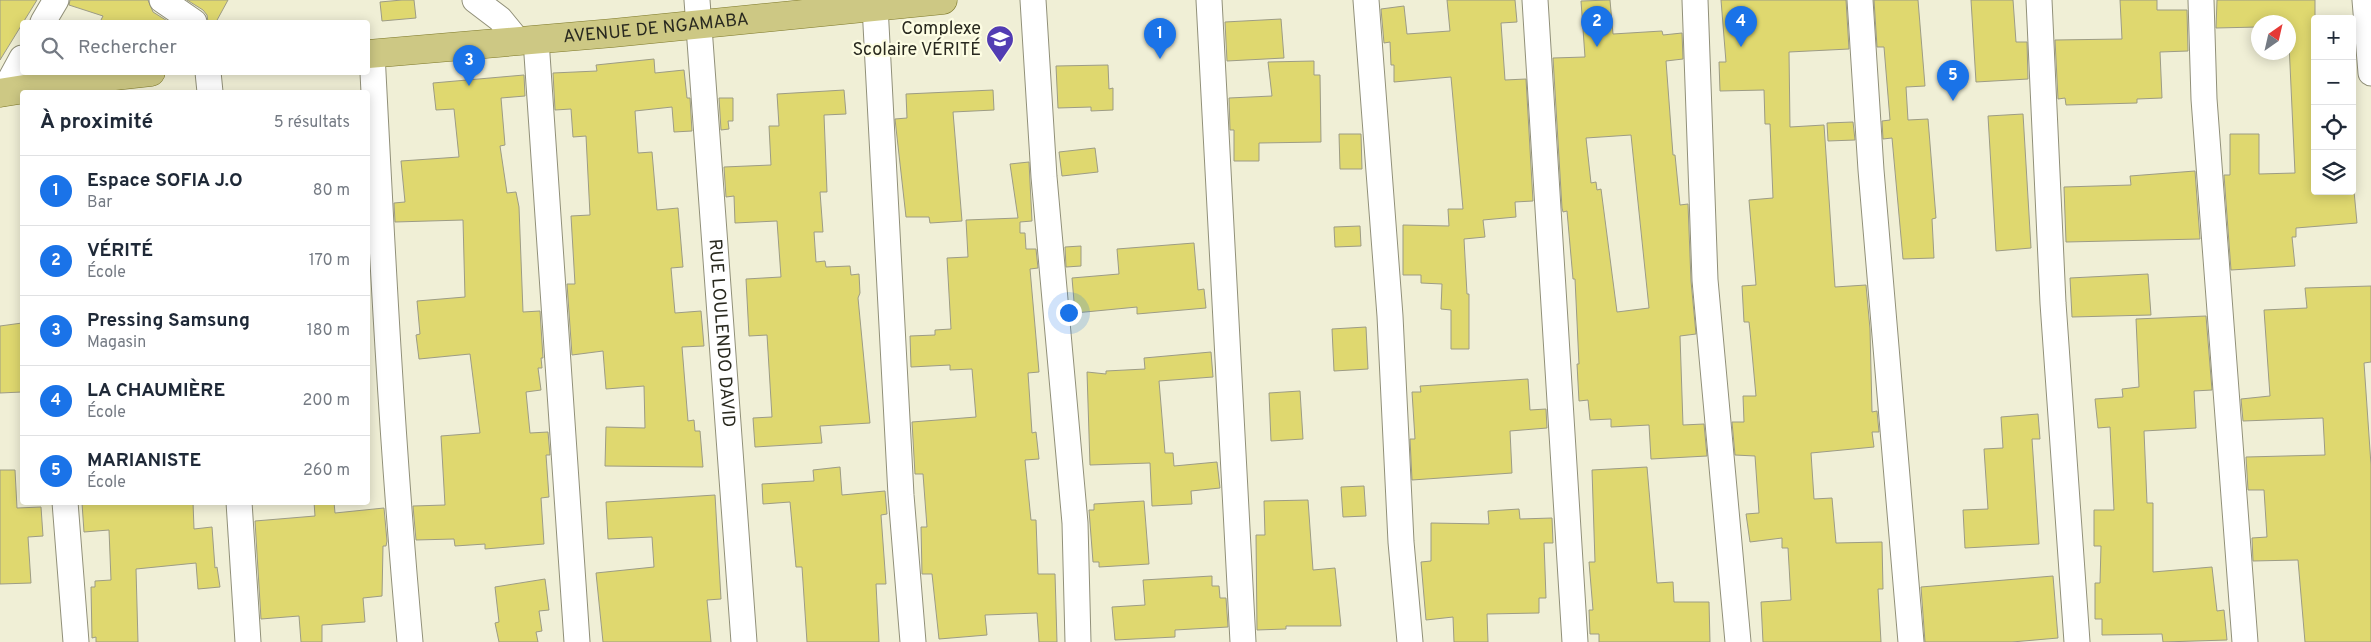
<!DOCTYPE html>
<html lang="fr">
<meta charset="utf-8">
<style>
body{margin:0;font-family:Overpass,sans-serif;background:#f2f2f3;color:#1f2937}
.controls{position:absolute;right:15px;top:15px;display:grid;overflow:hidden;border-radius:5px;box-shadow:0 2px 12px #0003}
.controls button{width:45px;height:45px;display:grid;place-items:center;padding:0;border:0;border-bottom:1px solid #e0e1e3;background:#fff;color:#1f2937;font:25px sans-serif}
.compass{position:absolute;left:2251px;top:15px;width:45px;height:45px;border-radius:50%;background:#fff;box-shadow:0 2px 12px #0003;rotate:34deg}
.you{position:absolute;left:1068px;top:312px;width:18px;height:18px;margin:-12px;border:4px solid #fff;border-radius:50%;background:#1a73e8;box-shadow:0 0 0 8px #1a73e833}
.badge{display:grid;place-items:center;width:32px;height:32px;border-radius:50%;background:#1a73e8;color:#fff;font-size:16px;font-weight:700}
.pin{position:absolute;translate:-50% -41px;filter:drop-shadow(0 1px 2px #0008)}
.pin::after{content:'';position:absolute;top:26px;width:18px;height:15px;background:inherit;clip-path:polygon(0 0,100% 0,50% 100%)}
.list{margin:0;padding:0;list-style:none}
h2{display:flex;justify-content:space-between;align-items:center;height:65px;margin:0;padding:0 20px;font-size:21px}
h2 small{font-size:16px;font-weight:400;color:#747a83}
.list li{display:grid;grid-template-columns:32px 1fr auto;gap:15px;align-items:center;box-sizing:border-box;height:70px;padding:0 20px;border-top:1px solid #e0e1e3}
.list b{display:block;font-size:19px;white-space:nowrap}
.list p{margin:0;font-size:16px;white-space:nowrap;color:#747a83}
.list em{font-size:16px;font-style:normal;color:#747a83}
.icon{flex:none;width:28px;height:28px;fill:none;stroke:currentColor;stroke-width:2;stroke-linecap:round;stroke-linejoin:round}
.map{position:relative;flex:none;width:2371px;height:642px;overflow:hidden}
.search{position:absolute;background:#fff;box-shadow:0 2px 12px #0003;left:20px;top:20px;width:350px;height:55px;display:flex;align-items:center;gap:12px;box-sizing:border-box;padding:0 18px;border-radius:5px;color:#747a83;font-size:19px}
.panel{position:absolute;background:#fff;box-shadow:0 2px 12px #0003;left:20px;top:90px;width:350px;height:415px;border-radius:5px}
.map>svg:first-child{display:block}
.building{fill:#dfd86f;stroke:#9d9c85;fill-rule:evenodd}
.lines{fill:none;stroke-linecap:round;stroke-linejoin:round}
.minor-casing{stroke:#919079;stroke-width:27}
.major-casing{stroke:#7e792b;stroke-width:29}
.minor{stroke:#fff;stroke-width:25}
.major{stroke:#cdc884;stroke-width:28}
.labels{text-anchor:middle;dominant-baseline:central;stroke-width:4.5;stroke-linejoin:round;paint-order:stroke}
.street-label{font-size:18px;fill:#29291f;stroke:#fdfde3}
.poi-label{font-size:18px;fill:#29291f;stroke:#fdfde3;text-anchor:end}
</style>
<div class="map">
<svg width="2371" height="642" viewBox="0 0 2371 642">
<rect width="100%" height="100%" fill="#f0efd6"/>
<!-- building -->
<path class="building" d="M0,0H37L0,60Z
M70,0H148L153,12L169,22H100L103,16L69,5Z
M187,0H228L216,22H208L207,15L203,10Z
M402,0H414L416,18L382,21L380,2Z
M1447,0H1515L1517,22L1501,23L1505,80L1526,79L1533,201L1515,202L1516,217L1483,220L1485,237L1464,239L1467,294H1469V349H1451V310L1441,309L1442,284L1421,283V275H1403V225L1449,226L1448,209H1463L1451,77L1394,82V65H1391L1390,42L1384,43L1381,9L1404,6L1407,34L1450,31Z
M1610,0L1613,34L1662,31L1663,35L1682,33L1683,59L1666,61L1673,155H1675L1680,205L1688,204L1691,281L1696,334L1680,336L1683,425L1704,424L1707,456L1651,459L1649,425L1611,427V419L1590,420L1588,400L1579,401L1577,364H1579L1575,279H1573L1567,211L1563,212L1562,208L1553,58L1585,57L1581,1ZM1631,135L1649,308L1617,312L1601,189L1597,190L1596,182L1591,183L1586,138Z
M1721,0H1846L1849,49L1789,52L1790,127L1824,125L1835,287L1866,285L1870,329L1872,412L1877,411L1879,432H1872L1874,447L1811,453L1814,499L1832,498L1836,543L1882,542L1883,589H1878L1881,642H1763L1761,602L1791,600L1788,548H1782V538L1750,542L1746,514L1759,513L1755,456L1735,455L1732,422H1744L1743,396H1756L1750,331L1749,322H1744L1742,286L1756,285L1749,200L1773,198L1770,124H1765L1764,90L1720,91L1719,62H1726Z
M1874,0H1918L1925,86L1906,87L1908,120L1928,119L1936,218L1932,219L1934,258L1903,259L1892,138L1883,139L1882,121L1890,120L1884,47H1877Z
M1971,0H2013L2016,42H2027L2028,79L1976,82Z
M2120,0H2157V10H2187L2188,51L2160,52L2162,98L2137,99V103L2066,105L2065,98L2058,99L2055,40L2122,39Z
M2217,0H2315V191H2354L2357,223L2296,228V237H2292L2295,266L2231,270L2224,175H2230V134H2259V174L2295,173L2288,22H2258V27L2216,28Z
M1281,19L1284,58L1227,61L1225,22Z
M654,59L655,73L684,70L687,98H690L692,131L674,132L672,107L635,111L638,153L652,152L657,210L678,208L683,267L671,268L675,313L701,311L704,346L682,347L688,421L694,420L695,431H700L703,467L605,466L606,427L645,428L644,386L606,389L603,351L572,355L567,284H575L571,216L590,215L586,136L573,137L571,109L555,110L553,73L597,71L596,65Z
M1314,61V75H1320L1321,142L1259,143V161H1234V130H1230L1229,98L1272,96L1268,62Z
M1108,65L1109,89L1113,88V110L1091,111V107L1058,108L1056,66Z
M524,75L525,96L501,98L505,145L500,146L507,193L516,192L519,207L523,312L540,311L543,358H541L542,368H538L541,390L526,392L530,433L548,432L550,455H546L549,497L541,498L544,544L485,549V544L455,546L454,539L416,540L413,506L445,505L441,436L480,433L470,354L419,359L416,335L420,334L417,301L465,297L463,220L395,222L394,203L405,202L401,161L459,157L454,109L436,110L433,83Z
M844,90L846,114L824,115L827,192H820L823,232H814L816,262L825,261L826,267L850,266L851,275L859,274L860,293L858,298L870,423L820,426L822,443L755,447L753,418L772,417L767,335L749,336L746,279L781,277L777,221L735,223L734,196L726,197L724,167L771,165L769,126H779L777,94Z
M993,90L994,110L953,112L962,221L930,223L929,217H906L895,119L907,118L906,94Z
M719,98H733V121H728L729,129L721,130Z
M2023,114L2031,248L1996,251L1988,116Z
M1853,122L1855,140L1828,141L1827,123Z
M1339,134H1361L1362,169H1340Z
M1095,148L1098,172L1062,176L1059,152Z
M1029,162L1032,221L1020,222V233H1025L1026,249H1036L1038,268L1030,269L1039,372L1028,373L1032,433L1036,432L1039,459L1025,460L1031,520H1036L1038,574H1055L1057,642H1039L1037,613L985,615L987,635L939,639L932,574H922L921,527H927L923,474H915L912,422L976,417L972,369L950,370V365L911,367L910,336L935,335V330L951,329L947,258L968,257L966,220L1018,218L1010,164Z
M2195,171L2200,239L2066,242L2064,187L2131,185L2130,176Z
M1360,226L1361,246L1335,247L1334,227Z
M1194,243L1198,290L1204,289L1206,308L1137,314V307L1075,313L1072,278L1119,274L1117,249Z
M1081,246V266L1066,267L1065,247Z
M2148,274L2151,315L2072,317L2070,278Z
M2371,286V362L2364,363L2371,465V642H2305L2298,560L2253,561L2252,538L2267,537L2264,490H2248L2246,457L2325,455L2323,418L2243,421L2241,399L2270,396L2264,310L2307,308L2305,288Z
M2206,316L2212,390L2194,391L2196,428L2144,431L2147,503H2153V572L2212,567L2217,611L2224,610L2227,640L2163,642L2162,634L2102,635V619H2095V583H2100L2101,546H2094V510H2114L2110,427L2098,428L2095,399L2123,397L2122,389L2139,387L2136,319Z
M22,323V392L0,393V326Z
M1366,327L1368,369L1334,371L1332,329Z
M1211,352L1213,377L1159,381L1165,453H1173L1174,466L1217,462L1220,488L1191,491L1192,504L1152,506L1150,463L1090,465L1087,372L1106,374V371L1145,369L1144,358Z
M1528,379L1530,410L1546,409L1547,428L1510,431L1512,473L1412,480L1410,439H1415L1412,392H1421L1420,386Z
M1300,391L1303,439L1271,441L1269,393Z
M2038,414L2040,439H2032L2039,544L1965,548L1963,510L1988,509L1984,449L2003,448L2001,417Z
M840,467L842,495L885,491L887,514L881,515L886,584H876L879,642H807L802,567H796L790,502L763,504L762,484L814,481L813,470Z
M1647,467L1657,583L1673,582L1674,602H1709L1710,642H1599V634H1590L1589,610H1593L1589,562H1595L1592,470Z
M0,470H15L17,508L41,507L43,536L28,537L31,583L0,584Z
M1364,486L1366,516L1343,517L1341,487Z
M715,495L721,599L707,600L711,642H603L596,573L654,567L652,537L608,539L606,502Z
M1308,500L1313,570L1335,568L1341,626H1286V629L1257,630L1256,535H1265L1264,501Z
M1144,501L1149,564L1099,567V562H1093L1089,510H1094V504Z
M193,502L194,529L212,527L215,568L217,567L220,587L198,589L196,563L136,569L138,642H96V637L92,638L91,587H95V581L111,580L109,530L84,532L82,503Z
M314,502H334L335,513L384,508L387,541L386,546H383L382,596L363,598L365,622L322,625V642H301L299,616L261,619L255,521L315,516Z
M1519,509L1520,519L1552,518L1553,543H1544L1546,598H1539V613L1487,614L1488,642H1454L1453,617L1426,620L1421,562L1431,561V523L1489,524L1488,511Z
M1212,576V586H1219L1220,598H1226L1228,627L1175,630V637L1115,640L1112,607L1145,605L1143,580Z
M2053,576L2058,638L2012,642H1925L1921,587Z
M545,579L549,610L539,611L542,631L536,632L538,642H499L495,623L499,622L495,587Z"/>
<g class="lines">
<!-- minor casing -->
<g class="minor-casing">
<g id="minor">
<path d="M162,0L194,22"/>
<path d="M475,0L500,19L518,41"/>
<path id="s1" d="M697,0L744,642"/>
<path d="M1033,0L1044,177L1075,523L1078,642"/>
<path d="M1209,0L1243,642"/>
<path d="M1366,0L1390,316L1401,542L1410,642"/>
<path d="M1535,0L1575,642"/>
<path d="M1695,0L1705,280L1738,642"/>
<path d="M1860,0L1871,170L1911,642"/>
<path d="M2039,0L2053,303L2077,642"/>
<path d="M2201,0L2204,99L2245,642"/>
<path d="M2365,0L2371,73"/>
<path d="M875,6L901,495L913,642"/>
<path d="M43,22L56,0"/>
<path d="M536,40L577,642"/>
<path d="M372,53C382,250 392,446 410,642"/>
<path d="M208,72L210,92"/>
<path d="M3,93L22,58"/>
<path d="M65,502L76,642"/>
<path d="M239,502L248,642"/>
</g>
</g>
<!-- major casing -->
<g class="major-casing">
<g id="major">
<path id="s2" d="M368,54L613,33L943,0"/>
<path d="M0,93L87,79L151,72"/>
</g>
</g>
<!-- minor -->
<use href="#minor" class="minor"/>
<!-- major -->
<use href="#major" class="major"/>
</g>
<!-- icons -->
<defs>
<g id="school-pin" transform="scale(1.4375)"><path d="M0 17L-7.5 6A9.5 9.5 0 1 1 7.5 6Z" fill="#523cb3" stroke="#fdfde3"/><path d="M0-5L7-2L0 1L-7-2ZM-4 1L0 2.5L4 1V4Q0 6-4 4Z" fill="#fff"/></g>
</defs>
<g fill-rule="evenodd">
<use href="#school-pin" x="1000" y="39"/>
</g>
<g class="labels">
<!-- street labels -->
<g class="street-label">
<text stroke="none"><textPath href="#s2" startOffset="289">AVENUE DE NGAMABA</textPath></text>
<text stroke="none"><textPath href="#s1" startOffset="334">RUE LOULENDO DAVID</textPath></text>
</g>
<!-- poi labels -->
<g class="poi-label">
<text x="981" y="29">Complexe<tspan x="981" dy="21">Scolaire VÉRITÉ</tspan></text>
</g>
</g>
</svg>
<div class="controls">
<button>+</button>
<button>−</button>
<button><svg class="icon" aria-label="locate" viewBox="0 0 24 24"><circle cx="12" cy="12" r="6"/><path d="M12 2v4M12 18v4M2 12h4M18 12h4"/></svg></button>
<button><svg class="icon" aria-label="layers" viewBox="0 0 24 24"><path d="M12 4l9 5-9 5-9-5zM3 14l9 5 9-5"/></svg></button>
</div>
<svg class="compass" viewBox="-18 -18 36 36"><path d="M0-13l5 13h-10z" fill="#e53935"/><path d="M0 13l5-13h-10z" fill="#747a83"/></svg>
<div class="you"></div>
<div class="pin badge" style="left:1160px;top:59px">1</div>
<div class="pin badge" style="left:1597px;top:47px">2</div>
<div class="pin badge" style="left:469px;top:86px">3</div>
<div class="pin badge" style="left:1741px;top:47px">4</div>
<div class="pin badge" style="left:1953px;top:101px">5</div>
<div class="search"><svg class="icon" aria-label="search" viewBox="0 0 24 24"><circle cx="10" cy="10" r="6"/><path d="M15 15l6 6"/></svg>Rechercher</div>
<section class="panel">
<h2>À proximité<small>5 résultats</small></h2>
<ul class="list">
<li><span class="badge">1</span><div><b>Espace SOFIA J.O</b><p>Bar</p></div><em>80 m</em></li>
<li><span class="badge">2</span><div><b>VÉRITÉ</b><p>École</p></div><em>170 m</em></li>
<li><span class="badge">3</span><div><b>Pressing Samsung</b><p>Magasin</p></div><em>180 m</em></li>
<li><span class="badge">4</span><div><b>LA CHAUMIÈRE</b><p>École</p></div><em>200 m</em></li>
<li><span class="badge">5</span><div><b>MARIANISTE</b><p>École</p></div><em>260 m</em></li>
</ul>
</section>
</div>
